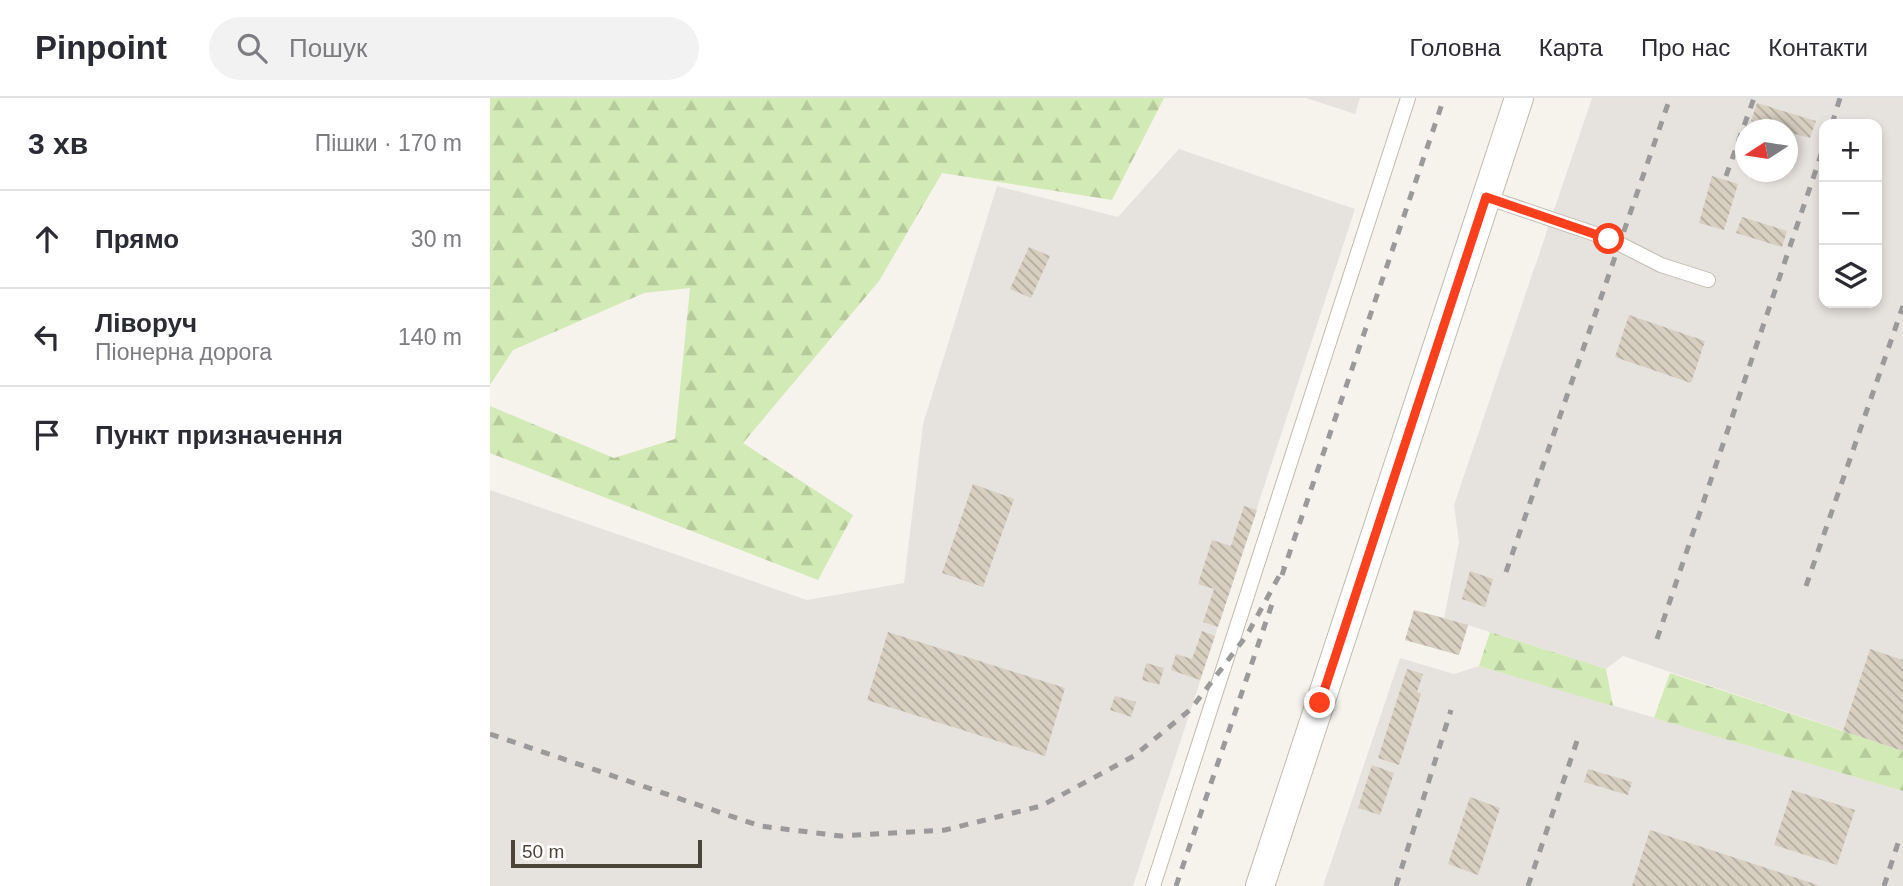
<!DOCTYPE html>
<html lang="uk">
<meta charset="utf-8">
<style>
body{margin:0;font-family:Arial,sans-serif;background:#f2f2f3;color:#2b2b33}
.controls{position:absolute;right:21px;top:21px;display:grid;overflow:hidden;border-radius:14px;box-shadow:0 4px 10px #0003}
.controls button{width:63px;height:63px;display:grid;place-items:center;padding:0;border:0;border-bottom:2px solid #e1e1e2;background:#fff;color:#2b2b33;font:35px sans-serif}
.compass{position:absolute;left:1245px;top:21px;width:63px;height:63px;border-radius:50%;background:#fff;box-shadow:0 4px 10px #0003;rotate:258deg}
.scale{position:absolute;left:21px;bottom:18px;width:191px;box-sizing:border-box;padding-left:7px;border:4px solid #4b4439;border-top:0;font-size:19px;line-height:24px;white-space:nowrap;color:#4b4439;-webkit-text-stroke:5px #fff;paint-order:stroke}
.stop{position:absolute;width:21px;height:21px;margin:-16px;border:5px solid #fc3f1d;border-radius:50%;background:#fff}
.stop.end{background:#fc3f1d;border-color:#fff;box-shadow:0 2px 7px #0008}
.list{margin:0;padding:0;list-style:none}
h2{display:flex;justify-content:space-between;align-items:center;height:91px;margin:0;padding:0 28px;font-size:30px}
h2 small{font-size:23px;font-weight:400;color:#7c7c81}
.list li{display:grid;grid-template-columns:46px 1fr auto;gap:21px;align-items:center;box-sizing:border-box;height:98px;padding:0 28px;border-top:2px solid #e1e1e2}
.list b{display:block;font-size:26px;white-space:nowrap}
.list p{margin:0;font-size:23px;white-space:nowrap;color:#7c7c81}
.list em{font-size:23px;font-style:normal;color:#7c7c81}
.icon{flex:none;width:38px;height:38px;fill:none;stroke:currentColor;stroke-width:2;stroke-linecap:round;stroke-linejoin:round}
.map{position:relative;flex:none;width:1413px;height:788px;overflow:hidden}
header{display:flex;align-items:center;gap:42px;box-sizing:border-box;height:98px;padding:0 35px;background:#fff;border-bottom:2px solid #e1e1e2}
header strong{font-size:33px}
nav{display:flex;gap:38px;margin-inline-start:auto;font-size:24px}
.search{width:490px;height:63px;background:#f2f2f3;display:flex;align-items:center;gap:18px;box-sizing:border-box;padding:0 24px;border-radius:38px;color:#7c7c81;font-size:26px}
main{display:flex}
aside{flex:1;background:#fff}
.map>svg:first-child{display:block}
.industrial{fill:#e6e2dd;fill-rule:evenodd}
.forest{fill:url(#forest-firs)}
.building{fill:url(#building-back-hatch)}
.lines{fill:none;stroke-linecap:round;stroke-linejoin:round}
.lane-casing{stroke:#c2bbae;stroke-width:16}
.street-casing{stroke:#c2bbae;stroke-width:30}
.lane{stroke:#fff;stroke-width:14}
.street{stroke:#fff;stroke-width:28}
.rail{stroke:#9a9a9a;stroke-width:5;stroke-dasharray:9 9;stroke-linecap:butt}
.route{stroke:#fc3f1d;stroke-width:9}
</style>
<header>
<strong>Pinpoint</strong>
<div class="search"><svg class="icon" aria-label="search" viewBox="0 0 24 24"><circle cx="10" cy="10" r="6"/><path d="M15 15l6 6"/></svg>Пошук</div>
<nav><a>Головна</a><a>Карта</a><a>Про нас</a><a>Контакти</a></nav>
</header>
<main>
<aside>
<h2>3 хв<small>Пішки · 170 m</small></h2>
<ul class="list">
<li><svg class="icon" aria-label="ahead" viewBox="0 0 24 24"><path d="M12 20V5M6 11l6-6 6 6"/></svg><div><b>Прямо</b></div><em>30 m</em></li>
<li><svg class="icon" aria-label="left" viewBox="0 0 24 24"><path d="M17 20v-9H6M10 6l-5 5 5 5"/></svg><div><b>Ліворуч</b><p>Піонерна дорога</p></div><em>140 m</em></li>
<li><svg class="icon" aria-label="arrive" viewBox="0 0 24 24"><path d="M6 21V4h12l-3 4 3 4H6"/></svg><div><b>Пункт призначення</b></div></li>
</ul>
</aside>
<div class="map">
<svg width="1413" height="788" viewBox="0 0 1413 788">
<defs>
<pattern id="forest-firs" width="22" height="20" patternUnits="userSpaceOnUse" patternTransform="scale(1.75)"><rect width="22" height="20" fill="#d2eab5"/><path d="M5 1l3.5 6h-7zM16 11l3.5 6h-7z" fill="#b6ca9c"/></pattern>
<pattern id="building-back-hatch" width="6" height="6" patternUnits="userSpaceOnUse" patternTransform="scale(1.75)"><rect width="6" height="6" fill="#d8cfc1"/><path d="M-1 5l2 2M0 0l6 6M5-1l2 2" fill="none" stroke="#b1aa9e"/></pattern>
</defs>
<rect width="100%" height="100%" fill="#f6f3ec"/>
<!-- industrial -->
<path class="industrial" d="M816,0H870L865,16Z
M1102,0H1413V653L1133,558L1116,571L978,527L969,557L915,542L924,512L954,520L969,444L964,407ZM1334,26H1387V205H1334ZM1255,32H1297V74H1255Z
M689,51L865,111L643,788H0V392L317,502L414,485L433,326L507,88L628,119Z
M910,560L964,576L989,568L1413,693V788H833Z"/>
<!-- forest -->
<path class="forest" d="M0,0H674L622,102L452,75L389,183L253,345L363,417L328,482L0,355V308L124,360L185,341L200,190L154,195L23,252L0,287Z
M1000,534L1116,571L1123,608L989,568Z
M1180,575L1413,653V693L1164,620Z"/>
<!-- building -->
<path class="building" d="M1267,5L1326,23L1320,40L1297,34V32L1261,23Z
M1222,78L1248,86L1234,132L1209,125Z
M1252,119L1297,133L1292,149L1246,135Z
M539,149L560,158L541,200L520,191Z
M1139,217L1215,243L1201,285L1125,259Z
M483,386L524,401L493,489L452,475Z
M754,408L767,412L728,529L713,524L724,491L708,486L722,442L741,448Z
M980,473L1003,481L995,509L972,501Z
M924,512L978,527L969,557L915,542Z
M712,533L725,538L710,582L681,572L686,556L702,561Z
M398,534L575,590L555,658L377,602Z
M1380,551L1413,562V653L1353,633Z
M656,565L674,570L669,587L652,582Z
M917,571L933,576L927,594L931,596L909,667L888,660Z
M625,598L646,604L641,619L620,612Z
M882,667L904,675L890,717L868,710Z
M1098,671L1142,684L1138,697L1094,684Z
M1302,692L1365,712L1347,767L1284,747Z
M980,699L1010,710L988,777L958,766Z
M1160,732L1328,787V788H1142Z"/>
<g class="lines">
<!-- lane casing -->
<g class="lane-casing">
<path id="lane" d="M996,99L1120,141L1171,167L1218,182
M663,788L918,0"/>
</g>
<!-- street casing -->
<g class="street-casing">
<path id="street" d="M770,788L1029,0"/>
</g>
<!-- lane -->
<use href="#lane" class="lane"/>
<!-- street -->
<use href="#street" class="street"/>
<!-- rail -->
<path class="rail" d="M1342,26L1350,0
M1236,78L1264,0
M1016,474L1180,0
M792,477L954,0
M1316,488L1413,208
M1167,541L1334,48
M0,636L270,728L351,738L455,732L551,708L644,658L701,611L757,537L794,469
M686,788L782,506
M906,788L961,612
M1038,788L1087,643
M1394,788L1410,739"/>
</g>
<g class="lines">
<!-- route -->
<path class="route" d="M830,605L996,99L1119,141"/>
</g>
</svg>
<div class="controls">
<button>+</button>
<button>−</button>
<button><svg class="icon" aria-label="layers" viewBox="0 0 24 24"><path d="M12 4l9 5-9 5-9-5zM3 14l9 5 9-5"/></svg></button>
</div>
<svg class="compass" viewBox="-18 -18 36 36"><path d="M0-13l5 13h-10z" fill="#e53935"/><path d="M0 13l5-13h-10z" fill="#7c7c81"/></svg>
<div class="scale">50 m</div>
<div class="stop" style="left:1119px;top:141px"></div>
<div class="stop end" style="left:830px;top:605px"></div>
</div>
</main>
